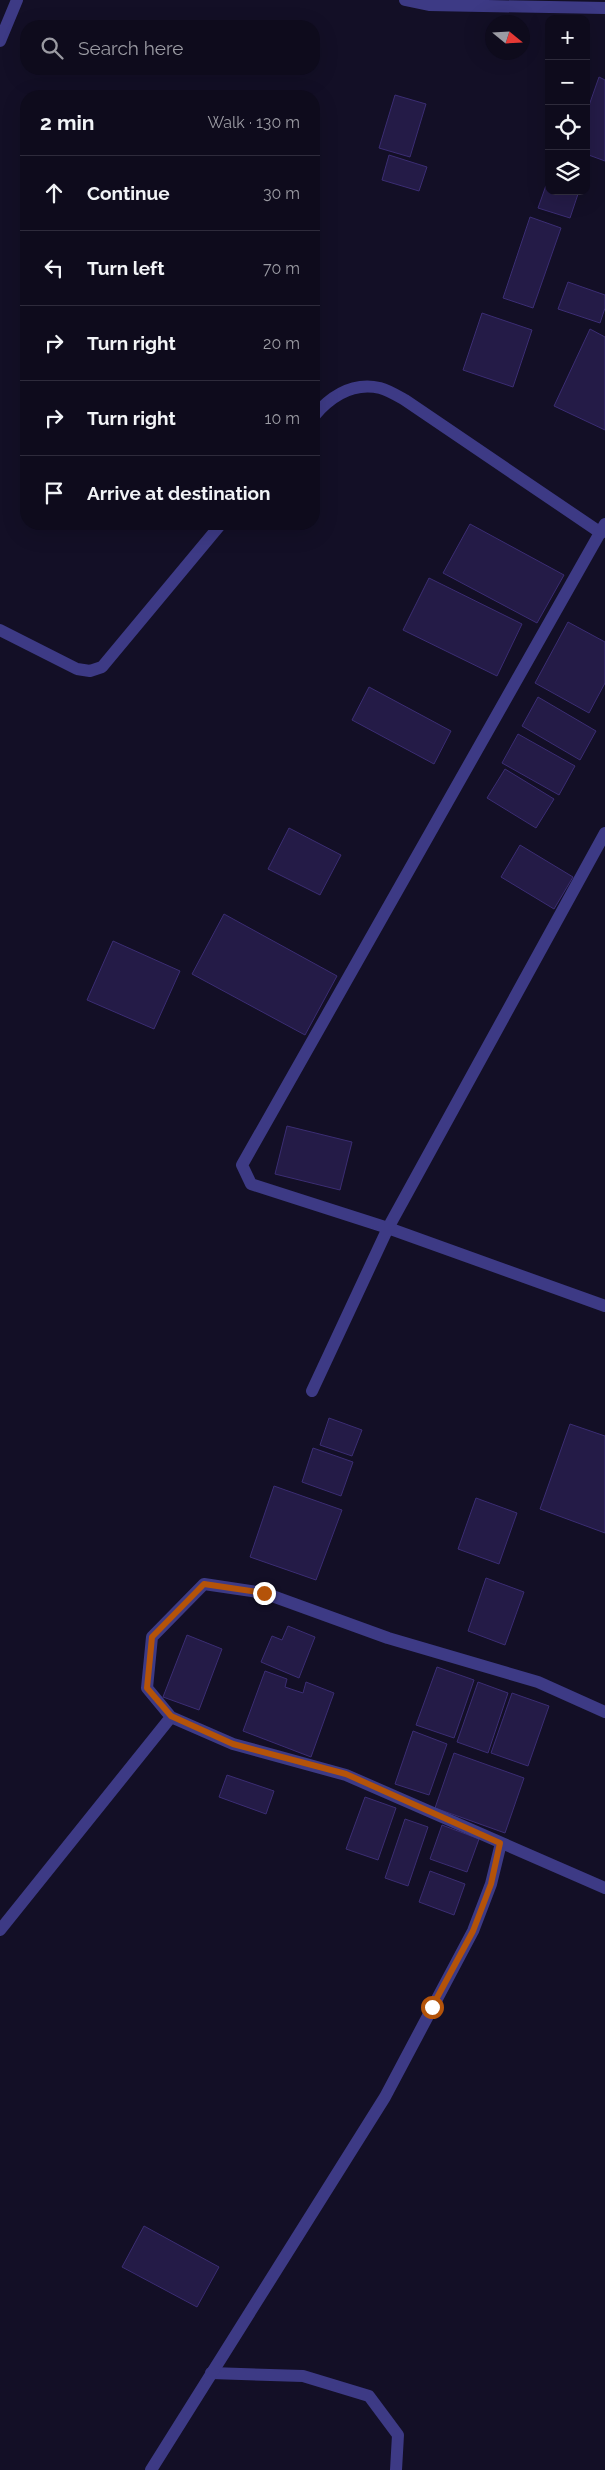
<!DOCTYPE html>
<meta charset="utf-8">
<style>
body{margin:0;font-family:Raleway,sans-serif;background:#1c1929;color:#f1f3f6}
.controls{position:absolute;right:15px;top:15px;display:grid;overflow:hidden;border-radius:10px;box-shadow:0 5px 20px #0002}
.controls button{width:45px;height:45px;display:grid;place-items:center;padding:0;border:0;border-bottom:1px solid #2e2b3b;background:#0e0b1c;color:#f1f3f6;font:25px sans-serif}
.compass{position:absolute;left:485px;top:15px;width:45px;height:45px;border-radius:50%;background:#0e0b1c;box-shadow:0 5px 20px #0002;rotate:108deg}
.stop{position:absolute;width:15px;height:15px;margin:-11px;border:4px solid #b45309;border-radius:50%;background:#fff}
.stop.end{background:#b45309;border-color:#fff;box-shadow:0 1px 5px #0008}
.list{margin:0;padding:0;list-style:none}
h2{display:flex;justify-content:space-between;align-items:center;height:65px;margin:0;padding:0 20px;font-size:21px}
h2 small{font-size:16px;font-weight:400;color:#9b9ba3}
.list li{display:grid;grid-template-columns:32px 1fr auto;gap:15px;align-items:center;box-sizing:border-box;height:75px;padding:0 20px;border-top:1px solid #2e2b3b}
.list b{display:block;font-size:19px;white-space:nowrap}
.list em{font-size:16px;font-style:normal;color:#9b9ba3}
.icon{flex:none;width:28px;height:28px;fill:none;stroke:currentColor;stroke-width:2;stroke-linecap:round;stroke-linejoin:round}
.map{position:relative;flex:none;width:605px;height:2470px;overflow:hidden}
.search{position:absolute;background:#0e0b1c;box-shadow:0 5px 20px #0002;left:20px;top:20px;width:300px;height:55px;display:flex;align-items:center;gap:12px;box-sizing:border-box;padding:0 18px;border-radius:20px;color:#9b9ba3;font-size:19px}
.panel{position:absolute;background:#0e0b1c;box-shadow:0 5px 20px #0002;left:20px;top:90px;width:300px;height:440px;border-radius:20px}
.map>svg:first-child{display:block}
.building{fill:#241b47;stroke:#3b2d73}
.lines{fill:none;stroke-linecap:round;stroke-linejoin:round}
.lane{stroke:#3d3a85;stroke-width:12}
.street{stroke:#3d3a85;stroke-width:12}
.route{stroke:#b45309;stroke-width:6}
</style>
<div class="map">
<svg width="605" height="2470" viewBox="0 0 605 2470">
<rect width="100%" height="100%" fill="#130f26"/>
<!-- building -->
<path class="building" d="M599,77L605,80V161L586,154V114Z
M395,95L426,104L410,157L379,148Z
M389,155L427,167L419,191L382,180Z
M549,177V191H579L570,218L538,208Z
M530,217L561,228L533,308L503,298Z
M568,282L605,295V308L600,323L558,309Z
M482,313L532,330L513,387L463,370Z
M590,329L605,337V430L554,406Z
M470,524L564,575L537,623L443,573Z
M429,578L522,624L497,676L403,630Z
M568,622L605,642V683L589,713L535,683Z
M369,687L451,731L434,764L352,720Z
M538,697L596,731L580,760L522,726Z
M518,734L575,766L559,795L502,763Z
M505,769L554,799L536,828L487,798Z
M289,828L341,855L320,895L268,869Z
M520,845L573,877L554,909L501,877Z
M224,914L337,976L305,1035L192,974Z
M113,941L180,971L154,1029L87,1000Z
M287,1126L352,1142L340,1190L275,1174Z
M329,1418L362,1430L352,1456L320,1445Z
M570,1424L605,1436V1533L540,1509Z
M313,1448L353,1462L341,1496L302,1482Z
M274,1486L342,1510L316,1580L250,1557Z
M476,1498L517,1513L499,1564L458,1549Z
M486,1578L524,1592L505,1645L468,1631Z
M288,1626L315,1637L299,1678L261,1662L272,1636L282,1640Z
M187,1635L222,1649L199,1710L163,1697Z
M437,1667L474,1680L454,1738L416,1725Z
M265,1671L287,1679L285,1687L303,1693L306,1682L334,1693L311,1757L243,1731Z
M478,1682L508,1693L488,1753L457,1742Z
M512,1693L549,1706L528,1766L491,1753Z
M413,1731L447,1744L429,1795L395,1784Z
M454,1753L524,1778L505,1833L435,1808Z
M227,1775L274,1791L266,1814L219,1797Z
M365,1797L396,1808L378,1860L346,1849Z
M405,1819L428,1827L408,1886L385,1878Z
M442,1825L479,1839L467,1872L430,1859Z
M430,1871L465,1884L454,1915L419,1902Z
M144,2226L219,2267L197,2307L122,2267Z"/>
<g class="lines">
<!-- lane -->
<path class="lane" d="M211,2373L303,2376L369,2396L398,2435L396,2470"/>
<!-- street -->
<path class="street" d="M405,0L429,5L605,8
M0,41L17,0
M314,416C331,396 353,382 380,388C388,390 398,396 405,400L601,533
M0,630L77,669L90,671L102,667L221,524
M605,833L388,1228L605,1306
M312,1391L388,1228L251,1184L242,1165L605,524
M605,1712L538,1682L388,1638L264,1593L204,1584L152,1637L147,1688L171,1717L233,1744L346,1775L605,1888
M0,1930L171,1717
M151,2470L385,2097L473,1931L491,1884L501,1843"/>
</g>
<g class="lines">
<!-- route -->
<path class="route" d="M264,1593L204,1584L152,1637L147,1688L171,1716L233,1744L346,1774L500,1843L491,1884L473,1931L432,2007"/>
</g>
</svg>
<div class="controls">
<button>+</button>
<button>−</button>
<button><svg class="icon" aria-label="locate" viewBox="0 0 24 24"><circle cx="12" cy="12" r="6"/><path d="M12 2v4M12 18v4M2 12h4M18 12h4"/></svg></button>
<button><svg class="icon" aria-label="layers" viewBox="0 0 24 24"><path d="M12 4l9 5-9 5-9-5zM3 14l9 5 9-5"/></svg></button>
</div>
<svg class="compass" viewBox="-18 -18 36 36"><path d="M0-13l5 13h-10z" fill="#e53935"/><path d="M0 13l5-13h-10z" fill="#9b9ba3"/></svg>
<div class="stop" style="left:432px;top:2007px"></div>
<div class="stop end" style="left:264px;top:1593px"></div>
<div class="search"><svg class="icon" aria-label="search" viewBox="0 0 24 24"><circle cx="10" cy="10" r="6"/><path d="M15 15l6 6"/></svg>Search here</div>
<section class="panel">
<h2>2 min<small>Walk · 130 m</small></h2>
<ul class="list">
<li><svg class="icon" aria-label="ahead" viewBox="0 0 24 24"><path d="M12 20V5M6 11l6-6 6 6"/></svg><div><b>Continue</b></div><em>30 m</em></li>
<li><svg class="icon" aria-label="left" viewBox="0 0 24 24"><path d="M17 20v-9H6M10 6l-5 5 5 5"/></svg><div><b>Turn left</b></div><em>70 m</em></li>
<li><svg class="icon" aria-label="right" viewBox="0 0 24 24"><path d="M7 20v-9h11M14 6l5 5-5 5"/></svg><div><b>Turn right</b></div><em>20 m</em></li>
<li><svg class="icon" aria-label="right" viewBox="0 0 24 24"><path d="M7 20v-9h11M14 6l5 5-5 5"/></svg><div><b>Turn right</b></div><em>10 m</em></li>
<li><svg class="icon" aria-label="arrive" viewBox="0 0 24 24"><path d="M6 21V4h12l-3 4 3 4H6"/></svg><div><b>Arrive at destination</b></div></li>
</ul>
</section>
</div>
